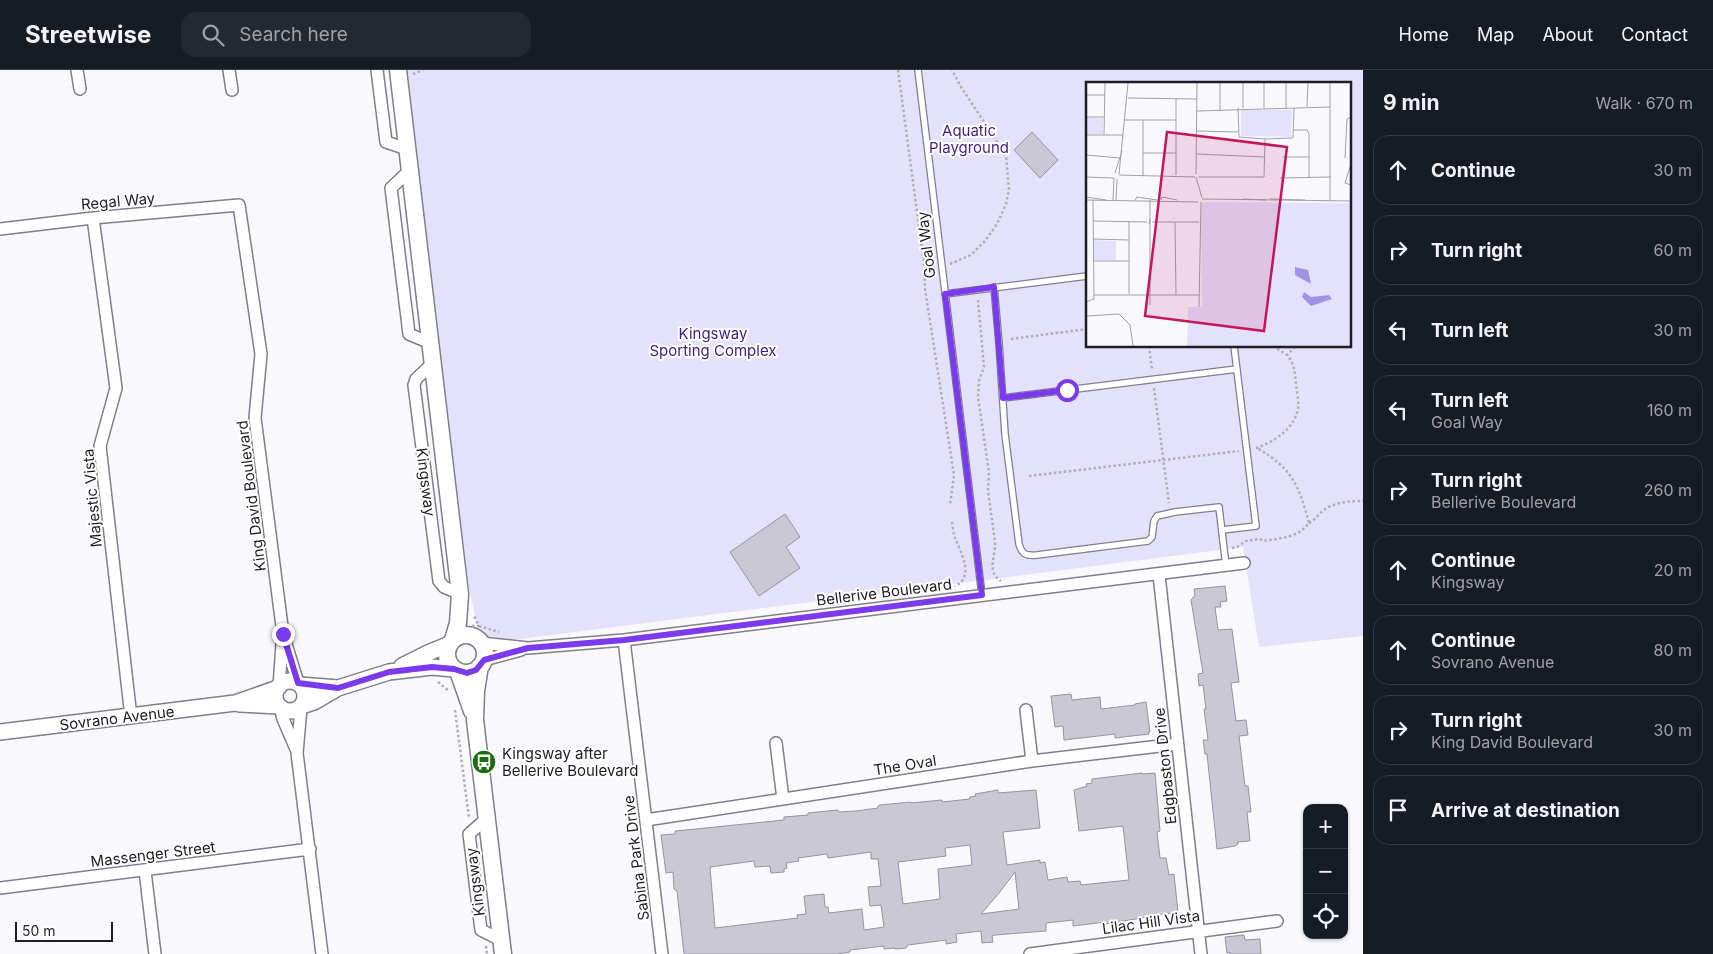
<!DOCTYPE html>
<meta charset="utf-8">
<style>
body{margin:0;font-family:Inter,sans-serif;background:#242831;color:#f1f3f6}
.controls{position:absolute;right:15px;bottom:15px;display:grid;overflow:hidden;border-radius:10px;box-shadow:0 1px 4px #0004}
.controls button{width:45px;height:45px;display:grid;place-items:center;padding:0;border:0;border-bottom:1px solid #363941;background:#171b24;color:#f1f3f6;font:25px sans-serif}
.scale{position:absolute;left:15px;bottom:12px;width:98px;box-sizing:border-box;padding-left:5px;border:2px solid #1e1d22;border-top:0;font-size:14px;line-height:18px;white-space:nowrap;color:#1e1d22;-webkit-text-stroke:4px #fff;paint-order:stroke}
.stop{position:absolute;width:15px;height:15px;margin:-11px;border:4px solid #7c3aed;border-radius:50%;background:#fff}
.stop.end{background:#7c3aed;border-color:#fff;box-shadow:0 1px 5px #0008}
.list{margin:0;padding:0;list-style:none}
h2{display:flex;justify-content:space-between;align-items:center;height:65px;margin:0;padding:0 20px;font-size:21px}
h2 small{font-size:16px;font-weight:400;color:#9ea1a6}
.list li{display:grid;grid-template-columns:32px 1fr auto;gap:15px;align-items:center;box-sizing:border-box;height:70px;margin:0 10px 10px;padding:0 10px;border:1px solid #363941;border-radius:15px}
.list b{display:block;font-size:19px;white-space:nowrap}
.list p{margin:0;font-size:16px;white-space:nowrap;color:#9ea1a6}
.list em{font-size:16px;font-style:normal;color:#9ea1a6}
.icon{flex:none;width:28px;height:28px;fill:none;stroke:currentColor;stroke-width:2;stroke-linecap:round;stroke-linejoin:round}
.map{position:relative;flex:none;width:1363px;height:884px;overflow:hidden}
header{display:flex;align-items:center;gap:30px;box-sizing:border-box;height:70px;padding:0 25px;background:#171b24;border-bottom:1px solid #363941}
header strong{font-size:24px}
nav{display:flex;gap:28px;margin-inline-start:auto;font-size:18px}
.search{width:350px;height:45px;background:#242831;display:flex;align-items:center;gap:12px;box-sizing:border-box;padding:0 18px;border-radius:15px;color:#9ea1a6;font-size:19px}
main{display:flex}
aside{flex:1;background:#171b24}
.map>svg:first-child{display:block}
.green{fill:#e4e1fd;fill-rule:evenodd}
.building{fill:#cac8d4;stroke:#95939f;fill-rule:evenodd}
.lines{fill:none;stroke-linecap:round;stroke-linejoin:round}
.service-casing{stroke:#807e8a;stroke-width:8}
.minor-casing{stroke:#807e8a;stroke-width:14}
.tertiary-casing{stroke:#807e8a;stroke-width:18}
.secondary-casing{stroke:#807e8a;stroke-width:19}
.path{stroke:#aeaeb3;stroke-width:2.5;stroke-dasharray:2.5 2.5;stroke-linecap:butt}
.service{stroke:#fff;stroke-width:5.5}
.minor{stroke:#fff;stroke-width:11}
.tertiary{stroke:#fff;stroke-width:15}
.secondary{stroke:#fff;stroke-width:16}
.route{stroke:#7c3aed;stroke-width:6}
.labels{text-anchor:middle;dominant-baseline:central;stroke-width:4;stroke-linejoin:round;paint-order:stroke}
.park-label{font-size:15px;fill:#3f1e80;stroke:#fff}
.street-label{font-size:15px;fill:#1e1d22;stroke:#fff}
.poi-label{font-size:15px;fill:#1e1d22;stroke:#fff;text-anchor:start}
.inset-road{fill:none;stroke:#a1a0a5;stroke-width:1}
.view{fill:#c2185b;fill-opacity:0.15;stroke:#c2185b;stroke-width:2.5}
.inset-edge{fill:none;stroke:#1e1d22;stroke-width:2.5}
</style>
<header>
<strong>Streetwise</strong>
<div class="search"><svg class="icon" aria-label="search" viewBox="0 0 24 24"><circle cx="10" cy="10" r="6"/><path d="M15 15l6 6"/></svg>Search here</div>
<nav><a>Home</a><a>Map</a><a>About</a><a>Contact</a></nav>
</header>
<main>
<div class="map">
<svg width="1363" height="884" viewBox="0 0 1363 884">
<rect width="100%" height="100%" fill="#f8f8fd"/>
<!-- green -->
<path class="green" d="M407,0H1363V566L1259,577L1243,477L489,573L476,551L469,517ZM1087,14H1349V276H1087Z"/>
<!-- building -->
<path class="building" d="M1032,62L1058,90L1040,108L1014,80Z
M785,444L800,467L786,477L800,498L759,526L730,482Z
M1225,516L1227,531L1220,532L1221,537H1215L1218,560L1232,559L1239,612L1231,613L1236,651L1246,650L1248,665L1239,666L1245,716H1248L1251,742H1247L1250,771L1237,772L1238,774L1235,776L1217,779L1207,684H1205L1203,670H1208L1204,639H1206L1203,615L1199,616L1198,604L1203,603L1191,530L1195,525L1194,519Z
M1071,624L1072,630L1100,627L1101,639L1135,635V634L1146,632L1150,662H1148L1149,664L1115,668V664L1064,670L1063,656L1055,657L1051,626Z
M1142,703V704L1155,703L1160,761L1157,762L1160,788H1166L1169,805L1174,804L1178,842L1105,854V852L1073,856V850L1046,853V861L995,865L992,866L993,872L982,873L981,861L956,864L957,872L946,874V870L908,875L906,878L895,879V878L884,879V876L850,880V882L837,884H684L677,821L674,819L673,802L666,803L661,765L675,764V761L686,760L784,750V747L808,745V743L838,740L839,742L856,741L878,738V736L880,735L911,732V733L942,730V732L970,729V727L976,726L975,724L998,720V723L1036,720L1040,758L1003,762L1007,795L1040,790V793L1045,792L1048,810L1067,807L1068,812L1080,811L1081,815L1129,810L1123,756L1079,761L1074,720L1087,716L1086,714L1092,713V709ZM970,775L972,795L938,799L940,829L903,834L898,792L946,786L945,778ZM871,782V789H878L881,816L868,817L870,836L881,835L884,857L864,860L862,839L829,843L828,837H825L824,824L804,826L806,844L797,845L798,848L715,858L710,797L754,791L755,797L770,796L771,803L784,802V799L787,798L786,793L799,791L798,788L827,784L828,788ZM1015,802L1019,839L981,844L999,823Z
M1244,865L1245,870L1260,869L1261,884H1230V882L1227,883L1225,867Z"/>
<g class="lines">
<!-- service casing -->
<g class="service-casing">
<path id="service" d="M918,0L982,525
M994,217L999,273L1005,364L1019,474C1022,485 1027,486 1037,485L1148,471L1152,467L1154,451L1157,446L1175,442L1219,437L1226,496
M945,224L1087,206
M1003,328L1237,299
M1222,460L1256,456L1234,276"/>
</g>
<!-- minor casing -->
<g class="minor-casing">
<path id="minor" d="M77,0L80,19
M229,0L232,20
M377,0L386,72L407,79
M410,100L391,118L409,264L430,273
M93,148L116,318L100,376L131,647
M0,159L93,148L239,135L261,284L255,348L283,564L298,613
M432,294L416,309L414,315L439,511L444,517L460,524
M1159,505L1201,884
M624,570L662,884
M481,573L528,578L624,570L1244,493
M484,590L521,580
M279,617L282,574
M280,637L283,649L296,679
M301,638L297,683L322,884
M1026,640L1032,691
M776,673L783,729
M486,749L469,764L481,860L501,870
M646,750L1032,691L1177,674
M145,801L155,884
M0,818L310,779
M1030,884L1277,851"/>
</g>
<!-- tertiary casing -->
<g class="tertiary-casing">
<path id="tertiary" d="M402,596L430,582L450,574
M275 626a15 15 0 1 1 30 0a15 15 0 1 1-30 0Z
M300,615L338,618
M239,634L279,636
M302,636L314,632L338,618L389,602L432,597L454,599
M0,662L235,633L278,618"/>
</g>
<!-- secondary casing -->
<g class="secondary-casing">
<path id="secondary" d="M398,0L460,524L458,553L453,570
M447 584a19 19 0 1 1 38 0a19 19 0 1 1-38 0Z
M480,596L476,621L475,650L503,884
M458,601L472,641"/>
</g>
<!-- path -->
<path class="path" d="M898,0L924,194L925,219L954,405L950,435
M413,4L423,0
M950,194L971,185L985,171L997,154L1006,134L1009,120L1006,85L961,17L952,0
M978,230L984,297L979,311L978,327L989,402L988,421L995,472C996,486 986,502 1001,511
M1011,269L1087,259
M1149,276L1152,300
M1273,276L1287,285
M1154,318L1169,433
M1256,378C1274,372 1294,359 1298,339C1299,331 1297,322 1296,315C1295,304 1295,294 1287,285L1296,276
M1029,406L1239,381
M952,452C953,457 953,463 955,468C961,483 975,507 955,516
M1309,453C1316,450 1318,444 1324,440C1334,432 1351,431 1363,431
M1232,478L1237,477L1246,471L1260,469L1263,471C1280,468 1298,468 1309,453C1299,416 1292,398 1257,378
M472,556H479L474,546
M479,556L499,562
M438,612L449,621
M455,640L469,748
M486,876L487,884"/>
<!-- service -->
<use href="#service" class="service"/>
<!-- minor -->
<use href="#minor" class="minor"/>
<!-- tertiary -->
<use href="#tertiary" class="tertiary"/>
<!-- secondary -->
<use href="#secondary" class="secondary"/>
</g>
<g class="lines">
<!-- route -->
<path class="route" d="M283,564L298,613L338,618L389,602L432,597L454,599L467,603L476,600L484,590L528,578L624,570L982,525L945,224L994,217L1003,328L1067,320"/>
</g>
<!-- icons -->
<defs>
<g id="bus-disc" transform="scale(1.25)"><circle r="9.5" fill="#186b10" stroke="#fff"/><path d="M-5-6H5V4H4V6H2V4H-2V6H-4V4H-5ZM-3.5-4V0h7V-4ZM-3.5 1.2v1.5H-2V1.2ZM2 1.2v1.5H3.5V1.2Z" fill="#fff"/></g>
</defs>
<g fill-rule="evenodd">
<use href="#bus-disc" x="484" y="692"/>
</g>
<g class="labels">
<!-- park labels -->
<g class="park-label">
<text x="969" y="60">Aquatic<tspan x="969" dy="17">Playground</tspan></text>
<text x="713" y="263">Kingsway<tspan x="713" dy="17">Sporting Complex</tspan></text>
</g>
<!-- street labels -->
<g class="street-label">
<text transform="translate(118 131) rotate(-5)">Regal Way</text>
<text transform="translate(926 175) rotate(-97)">Goal Way</text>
<text transform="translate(426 412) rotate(83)">Kingsway</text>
<text transform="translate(251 426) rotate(-97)">King David Boulevard</text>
<text transform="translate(92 428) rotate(-95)">Majestic Vista</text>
<text transform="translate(884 522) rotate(-7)">Bellerive Boulevard</text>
<text transform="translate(117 648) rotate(-7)">Sovrano Avenue</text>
<text transform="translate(905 695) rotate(-9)">The Oval</text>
<text transform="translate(1165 696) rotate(-96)">Edgbaston Drive</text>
<text transform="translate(153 784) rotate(-7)">Massenger Street</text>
<text transform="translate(636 788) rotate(-97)">Sabina Park Drive</text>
<text transform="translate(475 812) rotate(-97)">Kingsway</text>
<text transform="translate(1151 852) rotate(-8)">Lilac Hill Vista</text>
</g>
<!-- poi labels -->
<g class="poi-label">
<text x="502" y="683">Kingsway after<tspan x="502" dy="17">Bellerive Boulevard</tspan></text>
</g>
</g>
<!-- overview -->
<g transform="translate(1086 12)">
<rect width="265" height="265" fill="#f8f8fd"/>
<path d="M155,28H206L205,55L155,54ZM0,36H17V52H0ZM123,120L265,121V264H101L102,225H116L115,121ZM8,158L30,159V178H8Z" fill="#e4e1fd"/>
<path d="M209,185L222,188L225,202L209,193ZM218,210L225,215L243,213L246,217L225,224L216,215Z" fill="#a292e6"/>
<path class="inset-road" d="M244,1V119M0,13H19M42,16L111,17M90,17V93M221,25L222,1M152,26L153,55L179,57L207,56L208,26M157,26V1M178,26V1M200,26V1M134,28V1M111,29L244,25M0,35H18M38,38H90M57,38V94M208,48H221L223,52V95M111,49L152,50M0,53H36M18,53L19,1M57,71H90M111,72L179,75M0,73L34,76M197,75H223M259,76L261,37L265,35M264,85L259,101L265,103M29,91L36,69M33,92L42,1M110,92L111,1M33,93L109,95M0,95L28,96M110,95L116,116M113,95H178L179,57M194,96L245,95M0,115L20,118M116,117L265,119M157,117L180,118M184,117L219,118M0,118L112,120M27,118L28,96M30,118L31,97M49,118L51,115L71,118M64,118V137M75,118L76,115L91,118M7,139L61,140M43,139V212M66,140H113M89,140L90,213M63,142L64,137V223M7,157L43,158M7,179H43M8,213H113M0,220L8,217L7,118M113,225L115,120M0,234L33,232L44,243L47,264"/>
<path class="view" d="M81,50L201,65L178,249L59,234Z"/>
<rect width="265" height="265" class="inset-edge"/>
</g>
</svg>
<div class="controls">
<button>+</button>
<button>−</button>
<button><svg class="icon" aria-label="locate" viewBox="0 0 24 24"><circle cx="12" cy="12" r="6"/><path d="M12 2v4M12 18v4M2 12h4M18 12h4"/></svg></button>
</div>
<div class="scale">50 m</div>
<div class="stop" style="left:1067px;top:320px"></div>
<div class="stop end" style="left:283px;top:564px"></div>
</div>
<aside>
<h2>9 min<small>Walk · 670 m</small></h2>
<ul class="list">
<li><svg class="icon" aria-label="ahead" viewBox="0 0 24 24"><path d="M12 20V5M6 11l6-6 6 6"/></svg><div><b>Continue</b></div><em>30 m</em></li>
<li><svg class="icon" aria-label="right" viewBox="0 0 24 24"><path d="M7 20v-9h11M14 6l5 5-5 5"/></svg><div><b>Turn right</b></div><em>60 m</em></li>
<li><svg class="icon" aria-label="left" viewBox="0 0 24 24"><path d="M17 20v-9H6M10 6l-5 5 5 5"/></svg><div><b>Turn left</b></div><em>30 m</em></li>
<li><svg class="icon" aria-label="left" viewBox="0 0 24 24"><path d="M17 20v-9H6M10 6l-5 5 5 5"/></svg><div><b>Turn left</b><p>Goal Way</p></div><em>160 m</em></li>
<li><svg class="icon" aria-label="right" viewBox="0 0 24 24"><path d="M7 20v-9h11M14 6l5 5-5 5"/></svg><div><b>Turn right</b><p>Bellerive Boulevard</p></div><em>260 m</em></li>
<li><svg class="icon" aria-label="ahead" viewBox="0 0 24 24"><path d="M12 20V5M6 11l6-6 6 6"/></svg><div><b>Continue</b><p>Kingsway</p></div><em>20 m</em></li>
<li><svg class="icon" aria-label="ahead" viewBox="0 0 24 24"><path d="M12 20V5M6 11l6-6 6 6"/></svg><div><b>Continue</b><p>Sovrano Avenue</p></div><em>80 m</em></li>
<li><svg class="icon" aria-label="right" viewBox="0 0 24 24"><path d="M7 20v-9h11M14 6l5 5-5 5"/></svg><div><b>Turn right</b><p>King David Boulevard</p></div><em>30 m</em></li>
<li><svg class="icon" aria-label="arrive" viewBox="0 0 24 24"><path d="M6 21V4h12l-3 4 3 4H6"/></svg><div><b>Arrive at destination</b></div></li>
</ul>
</aside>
</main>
